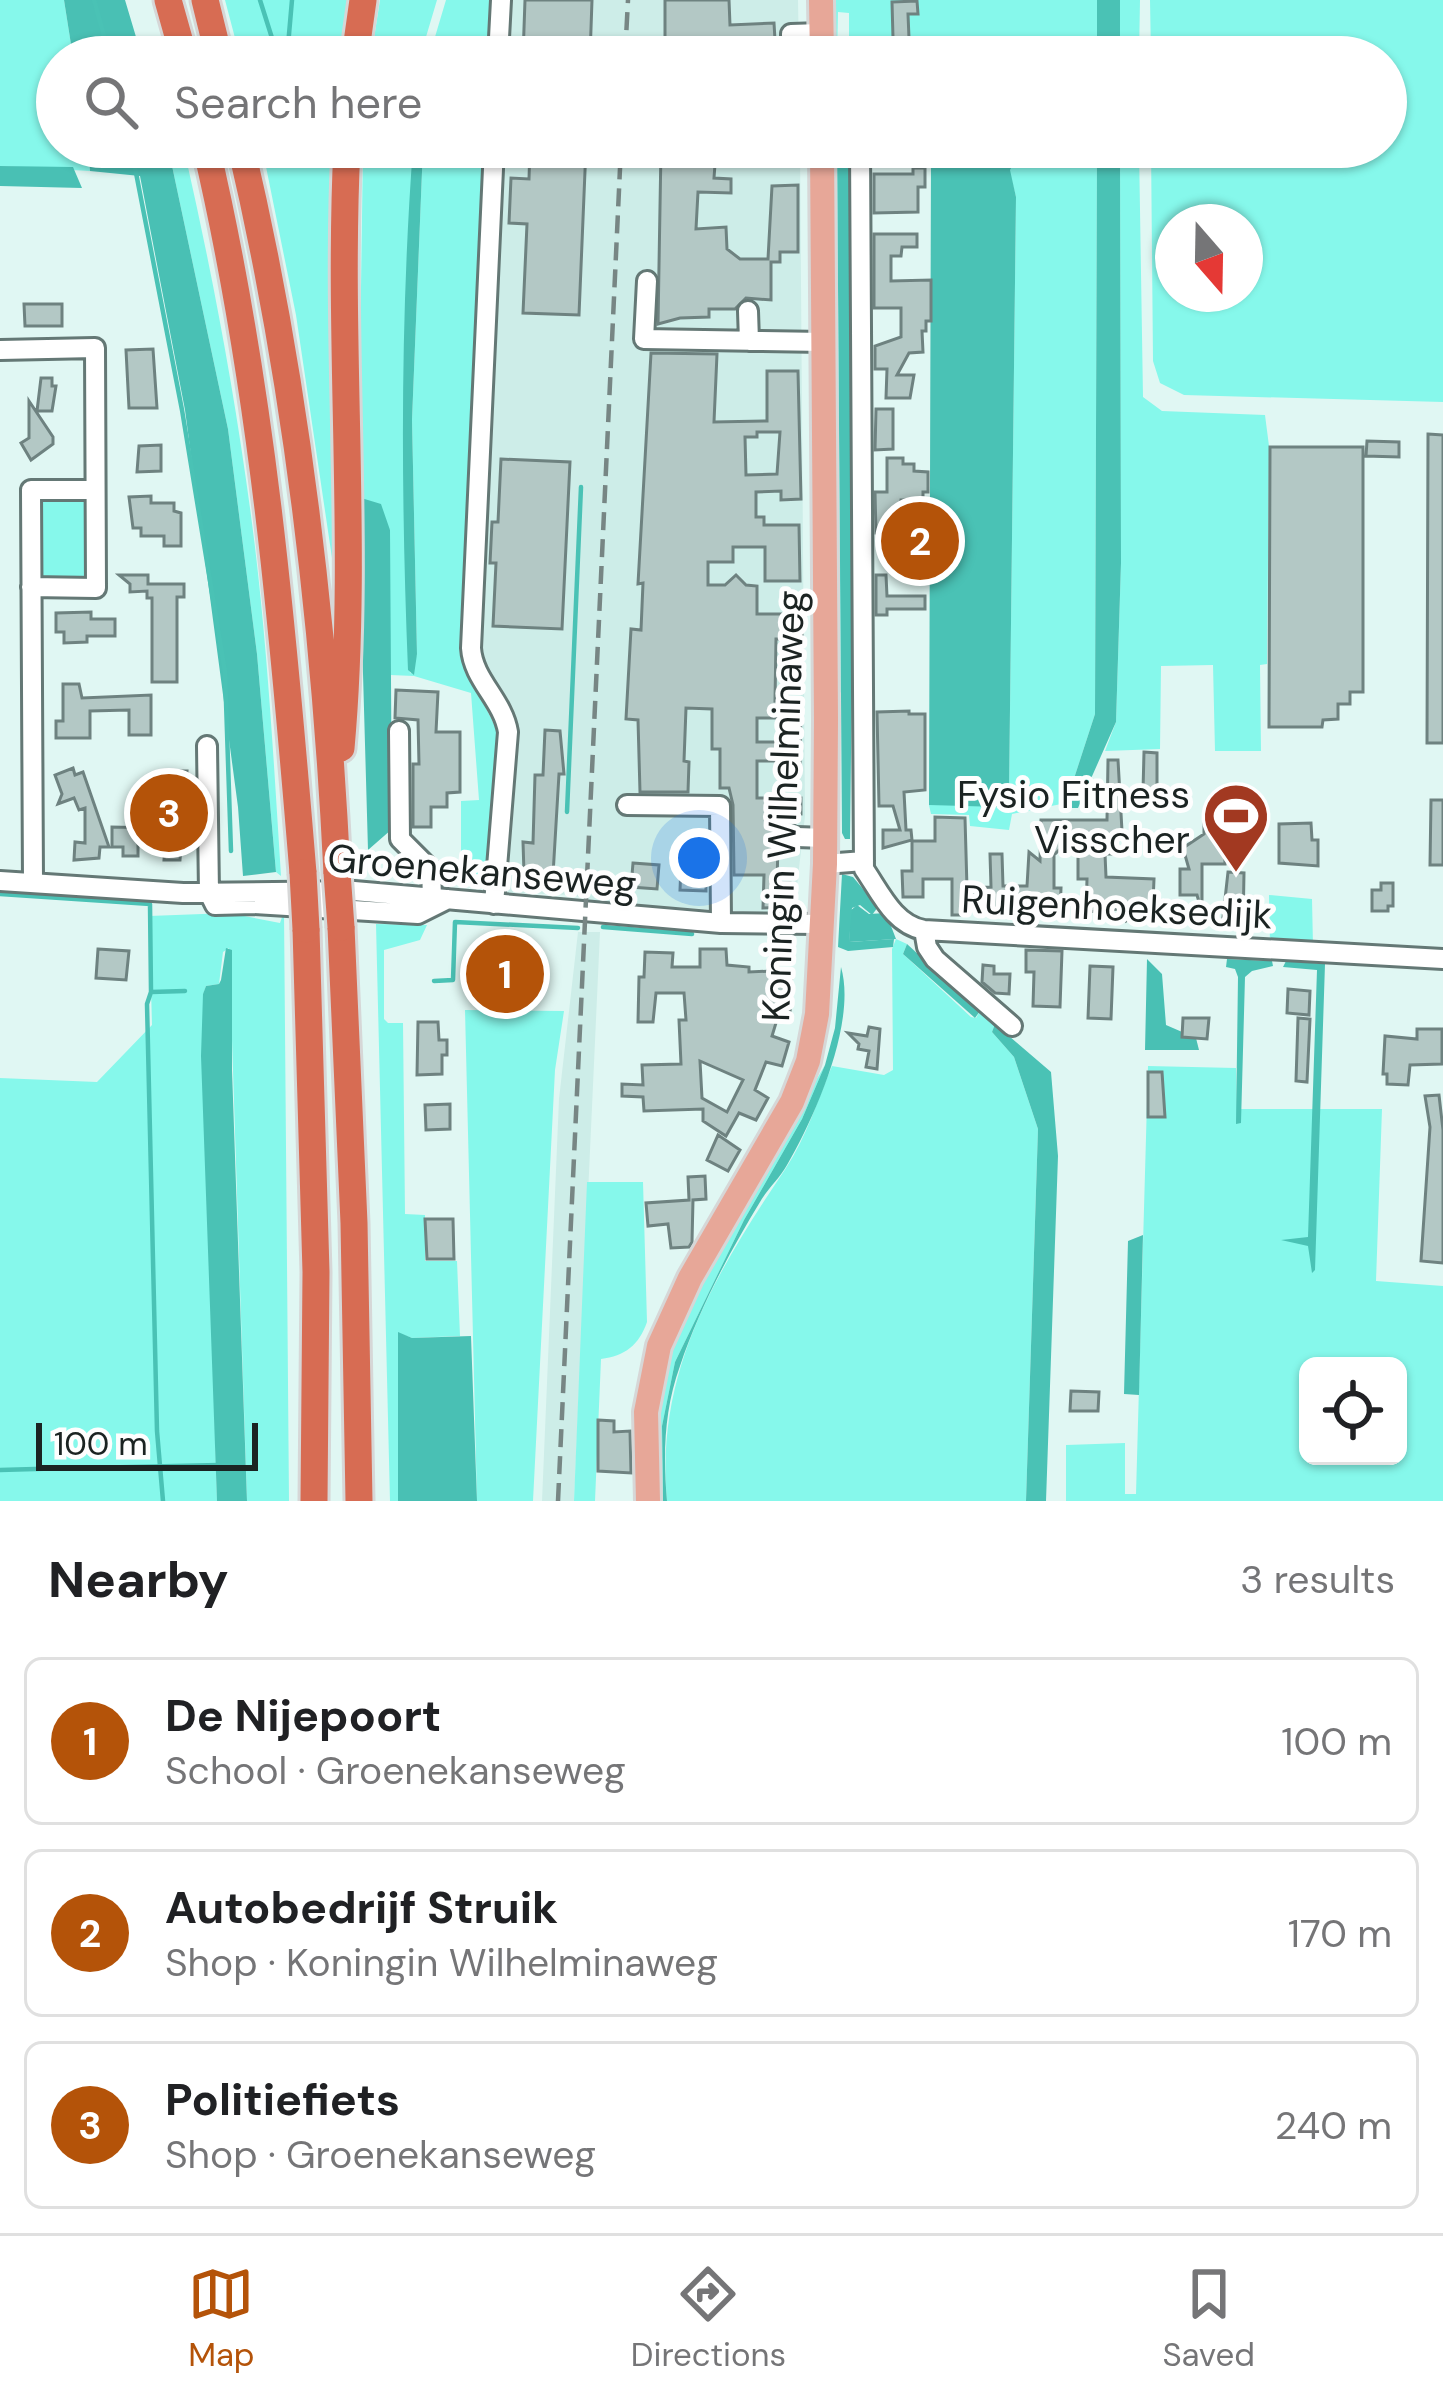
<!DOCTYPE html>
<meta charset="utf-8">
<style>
body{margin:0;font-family:"DM Sans",sans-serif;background:#f2f2f2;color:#202124}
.controls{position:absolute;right:36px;bottom:36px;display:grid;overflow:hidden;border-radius:18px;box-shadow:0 3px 9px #0004}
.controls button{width:108px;height:108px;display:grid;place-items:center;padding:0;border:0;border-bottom:3px solid #e0e0e0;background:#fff;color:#202124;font:60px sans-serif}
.compass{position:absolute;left:1155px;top:204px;width:108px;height:108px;border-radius:50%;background:#fff;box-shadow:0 3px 9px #0004;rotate:160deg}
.scale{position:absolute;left:36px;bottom:30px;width:222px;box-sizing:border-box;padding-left:12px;border:6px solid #1b2322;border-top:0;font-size:33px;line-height:42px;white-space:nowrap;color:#1b2322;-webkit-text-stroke:9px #fefefe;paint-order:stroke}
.you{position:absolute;left:699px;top:858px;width:42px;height:42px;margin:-30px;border:9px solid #fff;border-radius:50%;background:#1a73e8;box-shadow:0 0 0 18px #1a73e833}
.badge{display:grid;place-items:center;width:78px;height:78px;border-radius:50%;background:#b45309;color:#fff;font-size:39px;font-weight:700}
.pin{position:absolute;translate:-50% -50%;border:6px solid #fff;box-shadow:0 3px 12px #0006}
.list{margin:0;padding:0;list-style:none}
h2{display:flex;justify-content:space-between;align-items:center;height:156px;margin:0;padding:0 48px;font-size:51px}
h2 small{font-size:39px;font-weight:400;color:#757577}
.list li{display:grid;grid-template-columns:78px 1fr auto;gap:36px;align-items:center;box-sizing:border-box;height:168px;margin:0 24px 24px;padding:0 24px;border:3px solid #e0e0e0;border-radius:18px}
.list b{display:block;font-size:45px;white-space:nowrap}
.list p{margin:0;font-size:39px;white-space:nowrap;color:#757577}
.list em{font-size:39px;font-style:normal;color:#757577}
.icon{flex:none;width:66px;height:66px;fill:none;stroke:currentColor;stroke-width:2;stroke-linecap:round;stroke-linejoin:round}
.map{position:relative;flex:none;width:1443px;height:1501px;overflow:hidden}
.search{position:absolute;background:#fff;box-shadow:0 3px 9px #0004;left:36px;right:36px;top:36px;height:132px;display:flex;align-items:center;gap:30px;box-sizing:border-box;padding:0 42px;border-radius:66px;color:#757577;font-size:45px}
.sheet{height:732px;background:#fff}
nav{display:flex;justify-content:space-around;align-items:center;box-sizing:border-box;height:168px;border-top:3px solid #e0e0e0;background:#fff;font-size:33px;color:#757577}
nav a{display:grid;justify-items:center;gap:6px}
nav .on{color:#b45309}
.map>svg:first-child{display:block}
.built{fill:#cdede8}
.green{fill:#86f8eb;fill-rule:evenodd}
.forest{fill:#49c0b4}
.water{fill:#4ac2b5}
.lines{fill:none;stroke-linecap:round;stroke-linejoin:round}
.stream{stroke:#4ac2b5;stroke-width:4.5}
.building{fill:#b3c8c5;stroke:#6e8280;stroke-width:3;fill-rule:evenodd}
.minor-casing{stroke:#647875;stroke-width:24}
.major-casing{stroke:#d6d7d7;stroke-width:30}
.highway-casing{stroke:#d6d7d7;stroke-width:33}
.minor{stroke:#fff;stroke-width:18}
.major{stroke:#e7a798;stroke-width:24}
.highway{stroke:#d76c53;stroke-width:27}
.rail{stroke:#778684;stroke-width:4.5;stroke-dasharray:18 9;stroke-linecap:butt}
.highway-bridge-casing{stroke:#d6d7d7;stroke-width:33;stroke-linecap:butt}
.highway-bridge{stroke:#d76c53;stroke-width:27}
.labels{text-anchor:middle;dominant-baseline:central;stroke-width:10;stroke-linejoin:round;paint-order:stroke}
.poi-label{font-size:39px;fill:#1b2322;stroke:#fefefe;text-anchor:end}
.street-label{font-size:39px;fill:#1b2322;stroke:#fefefe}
</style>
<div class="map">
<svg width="1443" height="1501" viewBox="0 0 1443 1501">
<rect width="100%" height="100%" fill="#e0f7f3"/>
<!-- built -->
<path class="built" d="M493,0H798L799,57H490Z
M486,147H800L805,816L794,912L789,914L601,903L572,895L490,892L499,734L461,659Z
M578,932H600L574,1501H542L559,1099Z"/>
<!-- green -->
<path class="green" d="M0,0H64L73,57H57V147H88L90,171L0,166Z
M225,0H348L341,57H240Z
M380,0H437L420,57H371Z
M446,0H493L490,57H429Z
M828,0H1097V57H849V13L838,12L837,57H828Z
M1120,0H1140L1139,57H1120Z
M1150,0H1443V402L1184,395L1160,383L1153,361L1151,147H1386V57H1151ZM1245,222V294H1173V222Z
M168,147H183L186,158C215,286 239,416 255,547C268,656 274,766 281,876L276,872L257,654L228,429Z
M262,147H334L336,585L296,315Z
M363,147H413L404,497L410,674L417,654L412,420L423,147H486L461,659L499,734L490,892L461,880V801L479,800L471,693L414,676L390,675V530L358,497Z
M829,147H837L843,692L837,693Z
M875,147H957L947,158L866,162L876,155Z
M963,147H1097L1095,714L1066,803L1012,814L1009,830L970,826L969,815L931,814L929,805L1036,803L1012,800L1009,794L1016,197L1009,170L1017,157L1075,155Z
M1120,147H1139L1143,397L1162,411L1265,415L1269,446L1267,664L1260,665L1261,751H1215L1213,665L1161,666L1160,749L1105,751L1116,722L1121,563Z
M40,500L86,501L87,580L40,579Z
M1269,895L1312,899L1313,946L1270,944Z
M284,911L289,1501H247L229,948L223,952L219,984L206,986L203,995L217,1501H0V1078L97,1082L152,1025L149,916L229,913L280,923Z
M376,924L427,925L420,940L384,950V1019L388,1023H403L405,1214L425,1215V1261H457L460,1336L412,1338L398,1333V1501H390Z
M896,939L907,944L903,954L971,1017L976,1018L980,1011L995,1024L992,1032L1014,1057L1038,1129L1026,1501H667C655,1370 717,1271 786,1168C806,1138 818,1099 832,1066L884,1075L893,1070L892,949Z
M465,1010L564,1011L555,1070L533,1501H477Z
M825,1065L802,1119L744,1220L675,1362L662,1426L663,1501H658V1383L679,1328L720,1245Z
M1148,1066L1236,1068L1237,1109H1382L1376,1281L1443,1286V1501H1066V1445L1125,1443V1494H1136ZM1308,1366H1398V1456H1308Z
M587,1182H643L647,1322C639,1345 625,1356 601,1359L595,1501H574Z"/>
<!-- forest -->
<path class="forest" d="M64,0H125L142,57H73Z
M88,147H168L228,429L257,654L276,872L243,876L238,807L185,410L140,176L90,171Z
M0,166L73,167L82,188L0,186Z
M358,497L381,504L390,530L392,829L368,850Z
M857,905L869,914L886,913L896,939L849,942L850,911Z
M1147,959L1162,974L1166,1025L1196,1038L1199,1050H1145Z
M1143,1235L1139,1395L1124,1394L1128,1241Z
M398,1332L412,1338L471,1336L477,1501H398Z"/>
<!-- water -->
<path class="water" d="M1097,0H1120V57H1097Z
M413,147H423L412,420L417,654L414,675L408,670C401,496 400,321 413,147Z
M837,147H850L855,414L850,839H845L842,833Z
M949,147L1073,150L1075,155L1017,157L1010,170L1016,197L1009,794L1012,800L1038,804V808L929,805L931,160L947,158Z
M1097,147H1120L1121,563L1116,722L1078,808H1070L1066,803L1095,714Z
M842,874L853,877L878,907L872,915L860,905L852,908L849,942L894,939L893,947L848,951L838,947Z
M907,944L980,1011L975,1018L903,954Z
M226,948L232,950V1070L247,1501H217L201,1056L203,994L206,986L219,984L221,980Z
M1227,959L1272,961L1273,966L1252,971L1245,977L1241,1123L1236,1124L1238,977L1235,969L1226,967Z
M1286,961L1325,964L1315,1270L1312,1273L1308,1246L1281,1240L1308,1237L1317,970L1283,967Z
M841,967C857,1022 815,1117 787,1165C780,1178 768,1188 760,1202C729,1253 699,1309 680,1366C664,1410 663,1455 667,1501H663L662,1426L675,1362L744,1220L802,1119L825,1065L835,1028Z
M995,1024L1051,1072L1058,1156L1046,1501H1026L1038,1129L1014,1057L992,1032Z"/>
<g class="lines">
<!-- stream -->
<path class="stream" d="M94,0L110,57
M260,0L278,57
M287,57L292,0
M131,147L182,410L225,672L231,851
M567,812L581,487
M0,894L150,904L151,992L185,991
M603,927L692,934
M434,981L453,980L455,922L578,928
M151,992L147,1004L157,1431L163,1501
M87,1468L219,1465
M0,1470L70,1468"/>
</g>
<!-- building -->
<path class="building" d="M525,0H592L590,57H523Z
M665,0H729L730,25L774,23L776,57H665Z
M917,1L918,14H908L909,38H893L892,2Z
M530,147H586L579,315L523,313L527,224L509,223L511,178L529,179Z
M661,149L716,151L714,178L731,179V193L698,192L696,229L726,227L727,249L740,259H768L772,186L798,185V252H780V262H771V300L746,298L735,309H709V317L680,318L658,324Z
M913,168H925V187H918V212L874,213V174H913Z
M874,234H917V247H902L901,256H891V281L931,280V321H926V331H922L923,352L909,353L897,375H914L910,398H886L887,369H875V346L901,337V308H874Z
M24,304H62V326H25Z
M153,349L157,408H129L126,350Z
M651,353L717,354L714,422L767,421V371H798L801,499L781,500V491L756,492V517H764V525H799L800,581H765V547H733V562H708V585H725L736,575L746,585L757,586V614H802V639H776L775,701L801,702L800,769H780V761H757V798H801V814H795V824L785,831L786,844H778L777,883H790V907L763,908L764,875H734L733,805L729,788H720V749H712V709L686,708L684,761L689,762L688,792H640L638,720L626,719L631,629L641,630L643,583L638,584ZM757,432H780L777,474L746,475L745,437H757ZM757,718H779L780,742H757Z
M41,378H52V386H56L52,411H37Z
M29,401L53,437V444L31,460L21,443L29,438Z
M876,409H893V449L875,450Z
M1428,434L1443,435V743H1427Z
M1367,441L1399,442V457L1366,456Z
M161,445V471L137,472L139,446Z
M1270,447H1363V692H1350V704H1338V719L1323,720L1322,727H1269Z
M887,458H903V464H914V471L928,472V492H923V500H901L900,513L901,528H927V555H887V533H876L875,492H887Z
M501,459L570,462L562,629L493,626L496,563H490L492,522H498Z
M151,496V503H174V511L181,513V546H164V536H141V528H133L129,497Z
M119,575H148V584H184V597H177V682H152V598H147V591L130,592V584Z
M876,575H886L887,596H925V609H887V615H876Z
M91,612V619H115V636H87V642L64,643V632H56V613Z
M63,684H79L82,698L151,695V735H129V710L90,711V738H56V721H63Z
M396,690L438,692L436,732H460V792L447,793V807H431V827H413V764H419L418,720L395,718Z
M909,711V714H925V790L904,792L906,830H911L912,840L883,848V830H900L893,806H879L877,712Z
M545,730L560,731L564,774H559L553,875L540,873L536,877L524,873L523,842L533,843L535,775H543Z
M1144,752L1157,753V791H1143Z
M1108,760H1118L1122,831H1117V854H1105L1106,877L1154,879L1153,903H1133V915L1126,921L1119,909L1086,912L1087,879H1078V832L1054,855V888H1061L1060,913L989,911V903H966V915H952V879H923V897H903L902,871H912V841H935V817L965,818L967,888L991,887L990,854H1002L1003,886H1027L1029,852L1040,861L1041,820H1107Z
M73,768L75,775L83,772L109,847H100L99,858L74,860L75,842L85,843V808L79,810L74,798L58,804L62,794L55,775Z
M176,771H187L180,860H164L165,844H138V856H123V847H112V827L156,828V792H167V779H172Z
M1431,800H1443V865H1430Z
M1204,823H1224L1225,864H1202V902H1199L1197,895H1180V869H1189L1183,848L1204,834Z
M1311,823L1312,840H1318V866L1279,863V824Z
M706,856V891L680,890L681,866L706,867Z
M633,863L659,865L657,889L631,887Z
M1228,872L1244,873L1243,927L1222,926Z
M1381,883H1393V906H1388V911H1372V890H1381Z
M98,949L129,951L126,980L96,978Z
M700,949H726L727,965L749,967V972L792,970L790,1013H779L772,1036L789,1042L782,1066L766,1062L755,1090L768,1098L756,1120L739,1113L726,1136L703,1121V1109L644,1111L643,1097L622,1096V1084L643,1085L642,1065L681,1064L679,1020H686L684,993H656L653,1022H638L639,977H644L645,952L673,953L672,967H700ZM700,1061L743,1080L727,1112L702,1098Z
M1026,950L1062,951L1060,1007L1033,1006L1034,972H1026Z
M488,958L541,964L539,1000L471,997V960L487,961Z
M983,965L994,966V974H1010L1009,994L995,993L982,982Z
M1090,966L1113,967L1111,1019L1088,1018Z
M1288,989L1310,991L1309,1015L1287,1013Z
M1183,1018H1209L1207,1039L1182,1037Z
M1298,1018L1310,1019L1307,1082L1296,1081Z
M418,1022H438L439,1040H447V1055H442V1074L417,1075Z
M869,1027L880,1029L877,1069L866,1067L869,1051L858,1049L859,1044L848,1033L867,1036Z
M1417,1029H1442V1064L1410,1065L1408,1085L1387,1084V1074H1383L1385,1036L1417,1039Z
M1148,1072H1162L1165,1117H1148Z
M1439,1095L1443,1130V1263L1421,1261L1430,1127L1425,1096Z
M450,1104V1129L426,1130L425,1105Z
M718,1135L740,1150L728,1171L707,1160Z
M705,1176L706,1199L693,1200L692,1242L689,1247L671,1248L668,1224L648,1226L646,1203L689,1200L688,1177Z
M425,1219H453L454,1259H427Z
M1071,1391L1099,1392L1098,1411H1070Z
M598,1420L614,1421V1432L630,1431L631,1473L598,1471Z"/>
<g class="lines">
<!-- minor casing -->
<g class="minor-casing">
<path id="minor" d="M498,57L501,0
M791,57V34L821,33
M494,147L471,648C473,680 503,700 508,732L494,904
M860,147L864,869C880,892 894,925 924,930L1443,959
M647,281L644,339L824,342
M748,311L749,341
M0,350L95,348L96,588L31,587
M399,731L400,839L431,870L432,897
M207,746L209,893L215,905L254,904L418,914L448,899
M627,805L720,806L721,923
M797,837L825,838
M825,864L864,861
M0,881L183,893L354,891L721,923L820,924
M33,882L31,490H95
M924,930L927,947L935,959L1012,1026"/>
</g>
<!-- major casing -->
<g class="major-casing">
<path id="major" d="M821,0L822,57
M648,1501L646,1412L659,1346L690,1278L792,1102L808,1061L817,1014L825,864L826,720L822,147"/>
</g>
<!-- highway casing -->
<g class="highway-casing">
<path id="highway" d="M168,0L184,57
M205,0L219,57
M355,57L363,0
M206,147C262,386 283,629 303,873
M241,147C297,384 325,629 337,873
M341,748C359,549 337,347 347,147
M341,927L354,1223L359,1501
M306,929L316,1272L314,1501"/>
</g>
<!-- minor -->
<use href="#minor" class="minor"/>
<!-- major -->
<use href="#major" class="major"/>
<!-- highway -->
<use href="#highway" class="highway"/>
<!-- rail -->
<path class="rail" d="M625,57L628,0
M558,1501L621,147"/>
<!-- highway-bridge casing -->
<g class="highway-bridge-casing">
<path id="highway-bridge" d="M303,873L306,929
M337,873L341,927"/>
</g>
<!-- highway-bridge -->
<use href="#highway-bridge" class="highway-bridge"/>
</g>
<!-- icons -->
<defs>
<g id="stadium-pin" transform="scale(3.45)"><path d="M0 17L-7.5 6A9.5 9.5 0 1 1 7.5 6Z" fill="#a23921" stroke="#fefefe"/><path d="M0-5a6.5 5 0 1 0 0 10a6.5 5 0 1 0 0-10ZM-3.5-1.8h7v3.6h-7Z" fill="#fff"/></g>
</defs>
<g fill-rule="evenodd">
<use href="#stadium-pin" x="1236" y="816"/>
</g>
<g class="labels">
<!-- poi labels -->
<g class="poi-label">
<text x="1190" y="794">Fysio Fitness<tspan x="1190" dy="45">Visscher</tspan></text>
</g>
<!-- street labels -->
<g class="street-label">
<text transform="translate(783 806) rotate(-88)">Koningin Wilhelminaweg</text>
<text transform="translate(482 871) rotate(5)">Groenekanseweg</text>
<text transform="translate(1117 907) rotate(3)">Ruigenhoeksedijk</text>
</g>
</g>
</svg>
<div class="controls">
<button><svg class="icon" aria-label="locate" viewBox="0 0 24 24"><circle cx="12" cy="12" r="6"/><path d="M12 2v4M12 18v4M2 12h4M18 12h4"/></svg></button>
</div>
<svg class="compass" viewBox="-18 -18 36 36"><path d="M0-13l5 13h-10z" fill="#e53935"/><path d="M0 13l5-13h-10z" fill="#757577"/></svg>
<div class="scale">100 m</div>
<div class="you"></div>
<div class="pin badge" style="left:505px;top:974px">1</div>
<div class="pin badge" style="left:920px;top:541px">2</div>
<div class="pin badge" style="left:169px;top:813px">3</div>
<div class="search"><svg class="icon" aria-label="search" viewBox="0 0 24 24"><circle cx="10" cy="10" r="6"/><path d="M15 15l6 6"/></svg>Search here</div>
</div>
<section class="sheet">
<h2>Nearby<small>3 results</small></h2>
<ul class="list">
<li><span class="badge">1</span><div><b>De Nijepoort</b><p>School · Groenekanseweg</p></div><em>100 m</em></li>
<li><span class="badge">2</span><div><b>Autobedrijf Struik</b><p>Shop · Koningin Wilhelminaweg</p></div><em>170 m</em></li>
<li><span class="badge">3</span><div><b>Politiefiets</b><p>Shop · Groenekanseweg</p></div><em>240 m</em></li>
</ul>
</section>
<nav>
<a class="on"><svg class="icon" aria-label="map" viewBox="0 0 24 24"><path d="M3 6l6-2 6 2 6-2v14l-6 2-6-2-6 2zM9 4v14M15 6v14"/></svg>Map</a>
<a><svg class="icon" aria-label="directions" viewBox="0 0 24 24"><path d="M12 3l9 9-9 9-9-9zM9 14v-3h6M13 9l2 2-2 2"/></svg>Directions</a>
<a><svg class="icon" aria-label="saved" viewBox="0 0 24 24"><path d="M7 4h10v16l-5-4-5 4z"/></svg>Saved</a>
</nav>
